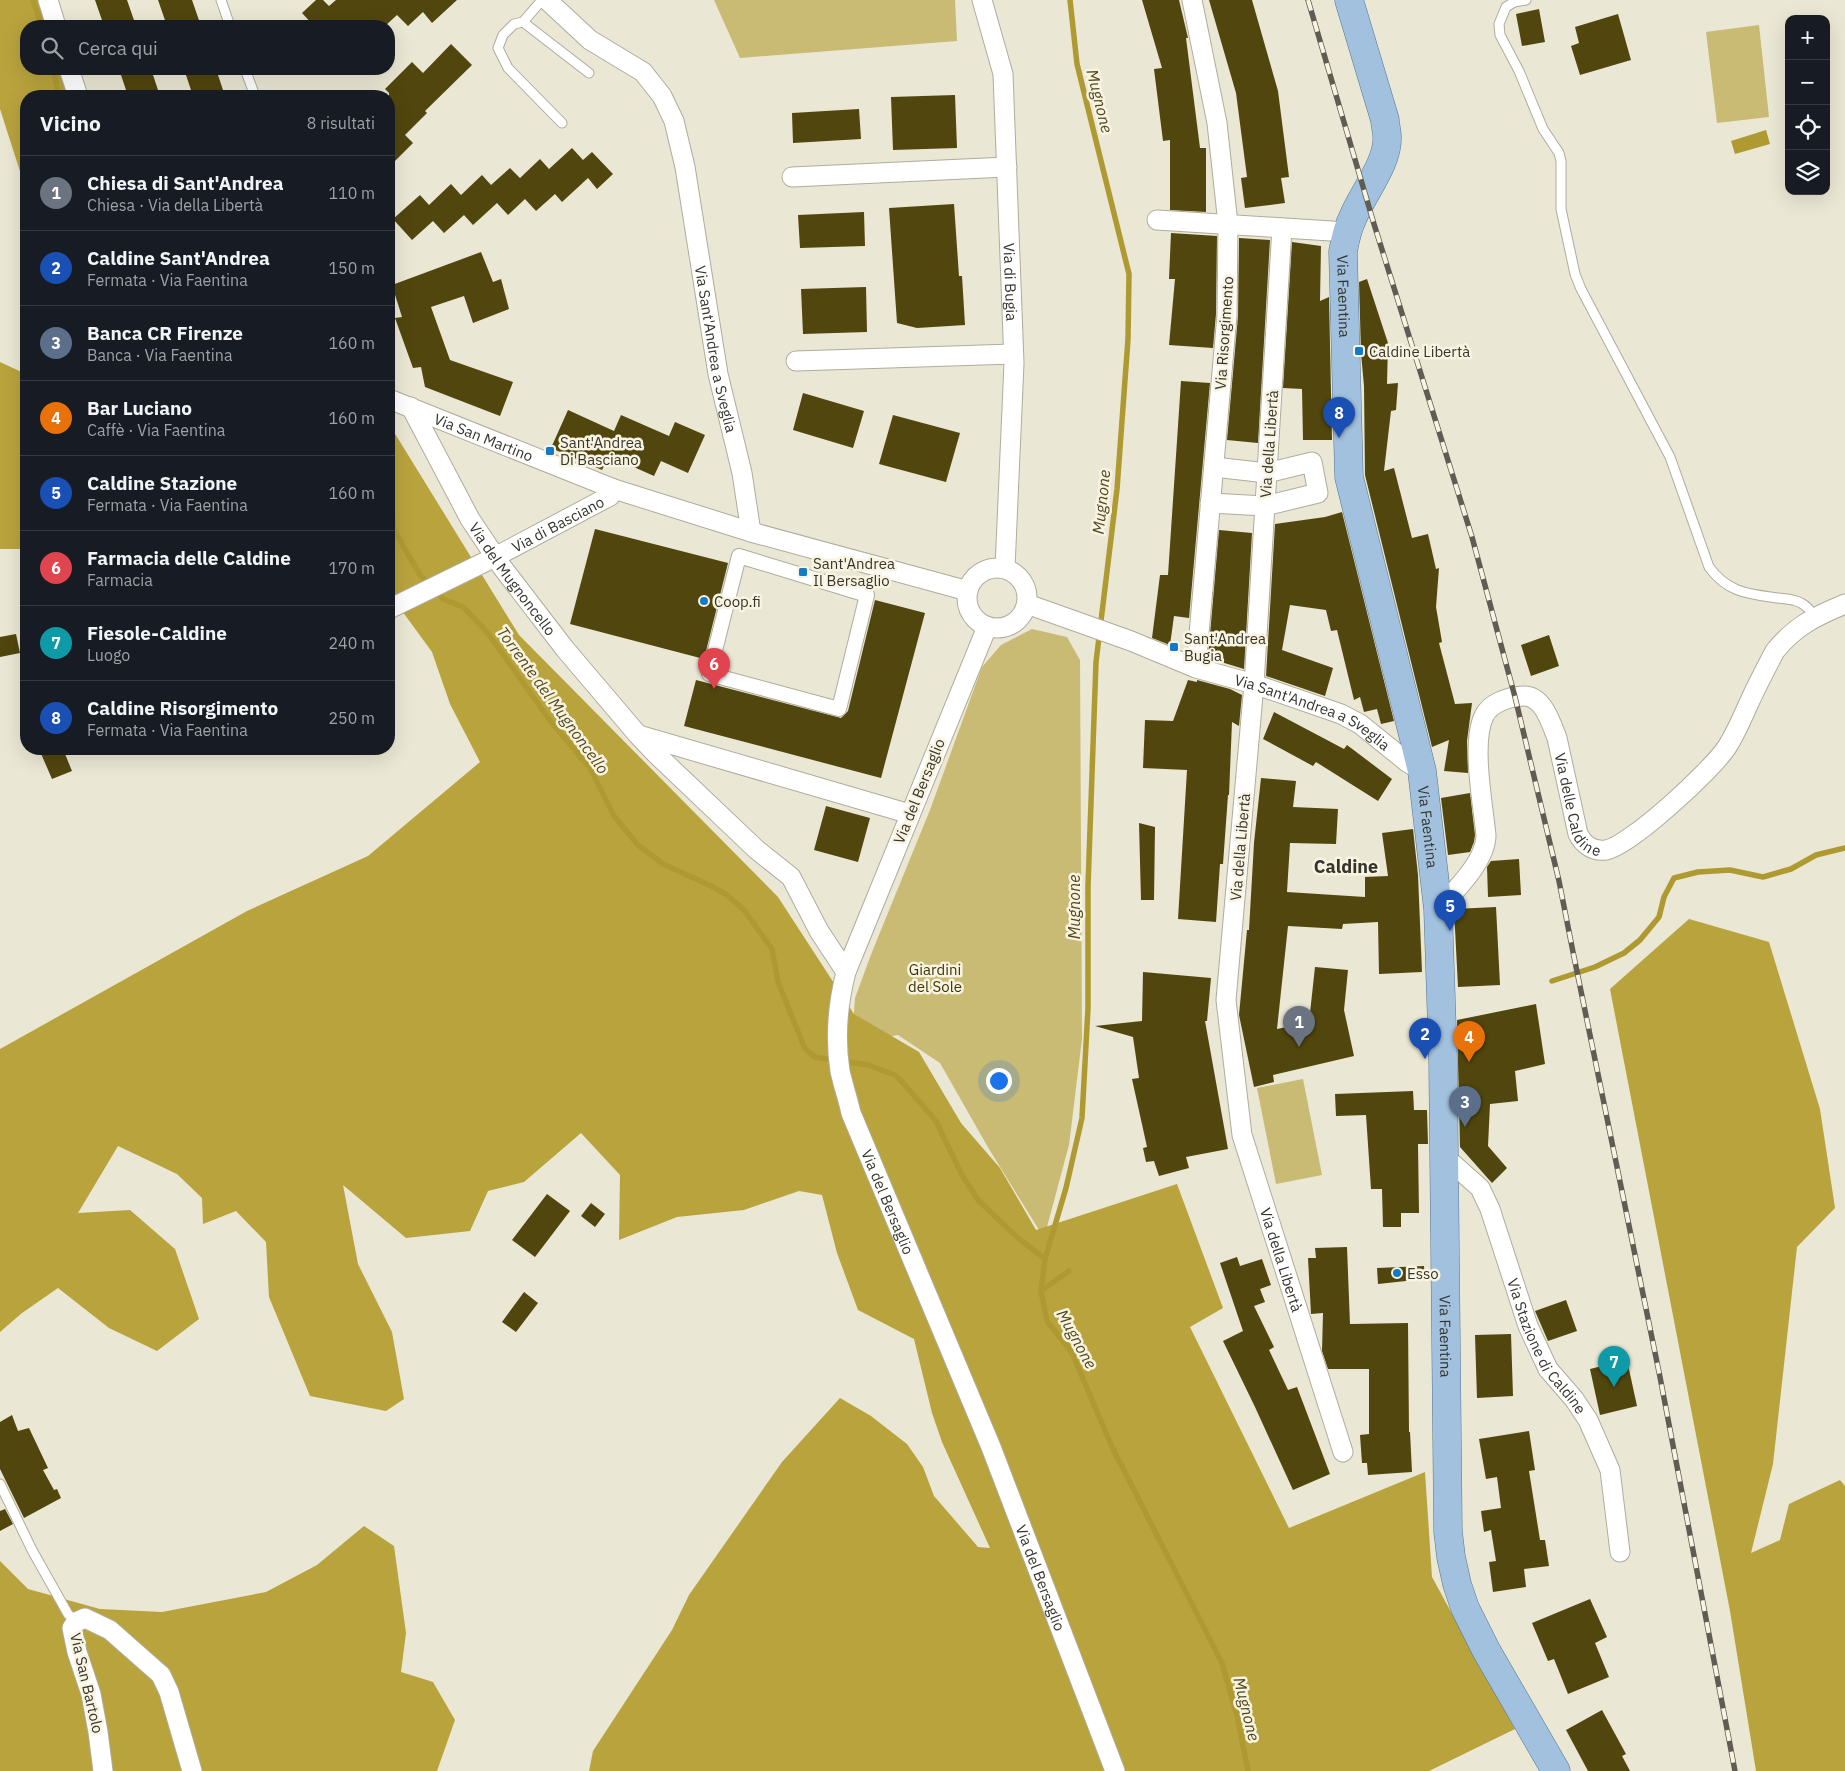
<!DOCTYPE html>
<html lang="it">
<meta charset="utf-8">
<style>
body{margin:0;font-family:"IBM Plex Sans",sans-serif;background:#242831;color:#f1f3f6}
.controls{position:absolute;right:15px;top:15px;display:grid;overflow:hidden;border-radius:10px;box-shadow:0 5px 20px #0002}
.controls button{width:45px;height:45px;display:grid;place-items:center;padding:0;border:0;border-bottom:1px solid #363941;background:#171b24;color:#f1f3f6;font:25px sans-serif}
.you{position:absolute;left:998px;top:1080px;width:18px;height:18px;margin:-12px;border:4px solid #fff;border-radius:50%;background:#1a73e8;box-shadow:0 0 0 8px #1a73e833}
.badge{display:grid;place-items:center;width:32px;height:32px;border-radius:50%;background:#137bc6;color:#fff;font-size:16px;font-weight:700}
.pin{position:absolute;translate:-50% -41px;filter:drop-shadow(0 1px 2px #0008)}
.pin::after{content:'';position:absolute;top:26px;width:18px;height:15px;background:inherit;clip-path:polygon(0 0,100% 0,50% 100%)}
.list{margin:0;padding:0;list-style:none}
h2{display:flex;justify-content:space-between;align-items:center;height:65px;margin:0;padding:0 20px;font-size:21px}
h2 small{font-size:16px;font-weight:400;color:#9ea1a6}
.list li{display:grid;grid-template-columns:32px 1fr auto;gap:15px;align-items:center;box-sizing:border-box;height:75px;padding:0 20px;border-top:1px solid #363941}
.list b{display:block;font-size:19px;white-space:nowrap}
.list p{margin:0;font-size:16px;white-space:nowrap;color:#9ea1a6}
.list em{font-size:16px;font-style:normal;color:#9ea1a6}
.icon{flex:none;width:28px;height:28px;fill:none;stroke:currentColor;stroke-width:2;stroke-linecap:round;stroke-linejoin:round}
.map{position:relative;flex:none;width:1845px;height:1771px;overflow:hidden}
.search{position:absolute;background:#171b24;box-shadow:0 5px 20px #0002;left:20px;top:20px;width:375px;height:55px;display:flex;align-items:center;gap:12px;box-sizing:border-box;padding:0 18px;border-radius:20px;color:#9ea1a6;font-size:19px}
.panel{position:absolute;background:#171b24;box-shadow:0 5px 20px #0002;left:20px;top:90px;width:375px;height:665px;border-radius:20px}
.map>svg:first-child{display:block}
.green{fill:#c9ba74}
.forest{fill:#b9a33d}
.water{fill:#af9a32}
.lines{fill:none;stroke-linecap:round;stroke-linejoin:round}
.stream{stroke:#af9a32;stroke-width:5.5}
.building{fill:#51460e}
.service-casing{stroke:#b0ac9b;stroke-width:11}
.pedestrian-casing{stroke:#b0ac9b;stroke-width:16}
.minor-casing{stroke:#b0ac9b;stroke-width:21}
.primary-casing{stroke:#537592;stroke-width:29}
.service{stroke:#fff;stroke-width:9}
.pedestrian{stroke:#fff;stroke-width:14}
.minor{stroke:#fff;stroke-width:19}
.primary{stroke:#a1c1df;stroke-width:28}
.rail-casing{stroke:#5f5d53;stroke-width:5.5}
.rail{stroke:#f8f4e1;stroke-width:4;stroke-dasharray:11;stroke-linecap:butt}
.poi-dot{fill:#137bc6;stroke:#f8f4e1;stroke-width:2}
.labels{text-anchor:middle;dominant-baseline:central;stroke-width:5;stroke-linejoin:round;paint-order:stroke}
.street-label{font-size:15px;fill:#36352d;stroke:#f8f4e1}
.poi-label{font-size:15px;fill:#36352d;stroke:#f8f4e1;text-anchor:start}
.park-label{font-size:15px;fill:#3d3407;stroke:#f8f4e1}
.water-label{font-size:16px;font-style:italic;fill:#52481f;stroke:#f8f4e1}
.quarter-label{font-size:18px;font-weight:bold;fill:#36352d;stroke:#f8f4e1}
</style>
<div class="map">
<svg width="1845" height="1771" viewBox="0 0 1845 1771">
<rect width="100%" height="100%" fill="#eae7d4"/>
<!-- green -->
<path class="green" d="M714,0H955L957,41L740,58Z
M1759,25L1769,117L1717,123L1706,32Z
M1032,629L1067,637L1080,660L1082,1039L1069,1145L1044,1238L989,1149L940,1063L898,1035L852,1043L855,998L872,952L930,810L982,667L1001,645Z
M1303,1079L1322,1175L1276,1184L1257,1088Z"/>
<!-- forest -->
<path class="forest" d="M0,0H40L48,26H26V69H61L68,96H26V190L0,109Z
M0,362L26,374V549H0Z
M389,424L519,635L778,897L854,1014L919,1052L961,1123L1000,1168L1036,1230L1177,1184L1223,1308L1190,1327L1289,1528L1425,1472L1432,1577L1515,1729L1429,1771H589L593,1751L672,1630L689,1595L782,1462L840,1398L871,1416L907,1444L923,1467L934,1496L978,1547L990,1548L942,1442L932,1413L914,1339L858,1310L837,1253L822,1195L799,1191L744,1210L677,1217L619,1240L620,1175L581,1133L524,1182L488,1191L470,1231L406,1238L343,1185L358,1264L392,1332L404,1399L386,1411L310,1396L269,1297L266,1242L236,1211L203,1224L202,1198L177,1174L118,1146L78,1213L130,1210L175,1249L199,1319L157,1351L109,1328L58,1288L22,1313L0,1332V1049L247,911L368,856L480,762L450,704L432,652L389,593Z
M1689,919L1769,942L1820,1109L1835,1208L1797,1247L1773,1464L1751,1553L1780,1540L1789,1504L1840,1480L1845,1486V1771H1756L1730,1611L1610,989Z
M364,1526L394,1546L406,1633L401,1672L433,1682L455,1720L437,1771H0V1561L28,1589L100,1609L162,1612L266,1592L317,1565Z"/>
<!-- water -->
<path class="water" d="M1766,130L1770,144L1735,154L1731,141Z"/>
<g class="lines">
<!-- stream -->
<path class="stream" d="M33,0L42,26
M1070,0L1077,64L1129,274L1128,339L1117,489L1096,662L1088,886V1008L1082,1118L1066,1188L1045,1259L1041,1291L1047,1321L1072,1353L1112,1447L1222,1663L1237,1716L1248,1771
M53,69L59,96
M389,492L391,498L394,530L420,575L443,599L463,607L487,632L551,722L590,768L614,816L638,845L663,864L711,886L727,895L744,910L772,949L778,982L805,1049L815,1057L868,1065L895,1075L904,1084L936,1121L962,1175L978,1200L1017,1237L1045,1259
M1552,981L1595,967L1624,953L1640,940L1659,917L1664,897L1674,878L1698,872L1730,870L1763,877L1791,869L1816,855L1845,848
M1041,1291L1069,1271"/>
</g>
<!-- building -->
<path class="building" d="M95,0H127L136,26H104Z
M158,0H192L201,26H167Z
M316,0H323L329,6L336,0H457L432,23L423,12L408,26L397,15L385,26H314L302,13Z
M1142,0H1179L1188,38H1186L1200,148H1206V212L1170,210V140L1163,141L1154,69L1162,68Z
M1209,0H1252L1278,91L1289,177L1281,178L1285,203L1245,208L1241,178L1247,177L1236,93Z
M1539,9L1545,42L1522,46L1516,14Z
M1618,14L1631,60L1580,75L1571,46L1579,43L1575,27Z
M451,44L472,65L425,111L427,113L405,135L413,143L389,167V93L385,89L412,62L423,73Z
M119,69H151L160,96H128Z
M184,69H216L225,96H193Z
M955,95L957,148L893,150L891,97Z
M859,109L861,139L793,143L792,113Z
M572,148L583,160L592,152L613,174L597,189L588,178L562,202L555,194L536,211L525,199L508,215L497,203L473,225L464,215L444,233L433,221L412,240L393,219L420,195L429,205L451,184L461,195L482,175L491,185L510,168L520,178L540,159L549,169Z
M954,204L959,276H962L965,325L917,328L897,323L889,208Z
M864,212L865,246L800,248L798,215Z
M1171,233L1217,236L1216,314L1213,348L1169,345L1175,279H1169Z
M1239,238L1270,240L1258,443L1227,440L1238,316Z
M1292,242L1321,246L1320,301L1329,297L1332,440H1303L1302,389L1283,388Z
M481,252L493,282L501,279L509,309L473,323L464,296L431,307L450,360L513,382L500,416L425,387L421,367L413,368L395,318L402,317L392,285Z
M1367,279L1388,343L1387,384L1398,383L1396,410L1391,411L1384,471L1394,468L1412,538L1428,534L1436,569L1439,568L1436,607L1442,642L1439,643L1455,704L1472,703L1467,741L1468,773L1444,771L1449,740L1432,747L1365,475L1364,386L1361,353L1359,282Z
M866,287L867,332L803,334L801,289Z
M1181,381L1210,383L1189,618L1174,616L1170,645L1152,638L1160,575H1168Z
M803,393L864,411L853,448L793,430Z
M568,410L614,431L621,415L669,436L675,422L705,435L688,473L661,461L654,476L609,456L602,470L551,448Z
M893,415L960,433L946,482L879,464Z
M1342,512L1394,721L1381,724L1377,709L1364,712L1360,697L1354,700L1337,630L1331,631L1326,610L1290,605L1282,650L1333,668L1325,696L1266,676L1275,524L1325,517Z
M595,529L728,563L704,659L570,624Z
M1219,530L1252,533L1244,669L1208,658Z
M875,600L925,613L881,778L684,726L696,680L841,718L848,711Z
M16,634L20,653L0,657V637Z
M1549,635L1559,666L1531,676L1521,645Z
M1188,680L1197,682V680L1230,689L1242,695L1239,726L1232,722L1229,795H1228L1223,864H1220L1216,922L1178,919L1187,770L1143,768L1145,720L1173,721Z
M1274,712L1344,749L1347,745L1392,779L1378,801L1316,762L1313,766L1263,739Z
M39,749H63L72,771L52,779Z
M1261,778L1296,781L1293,807L1338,809L1336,844L1290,843L1287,892L1365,897V877L1388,876L1382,833L1413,829L1418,875L1422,972L1379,974L1378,922L1343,924L1342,929L1288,926L1277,1029L1309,1022L1315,967L1348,970L1344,1010L1354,1056L1273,1075L1274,1082L1254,1087L1239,1015L1247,930H1249L1254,843Z
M1470,793L1475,835L1474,842L1470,852L1448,855L1441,798Z
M826,806L870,818L858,862L814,850Z
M1139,823L1155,827L1154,900H1141Z
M1519,859L1521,895L1488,897L1487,867L1491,861Z
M1496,907L1500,985L1458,987L1454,909Z
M1143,972L1211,978L1207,1021H1205L1228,1149L1186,1157L1189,1168L1159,1176L1154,1161L1146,1162L1143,1148L1147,1147L1132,1079L1139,1078L1133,1037L1095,1026L1142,1021Z
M1536,1004L1545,1064L1515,1071L1518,1101L1490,1104L1488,1146L1507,1168L1492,1183L1460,1147L1457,1020Z
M1413,1091L1414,1110H1427L1428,1144H1418L1419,1213H1401V1227H1383L1382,1189H1371L1366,1115L1336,1116L1335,1094Z
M547,1194L570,1211L535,1257L512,1240Z
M591,1203L605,1214L595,1227L581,1216Z
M1347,1247L1350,1324L1408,1323L1409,1432H1410L1412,1472L1368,1475L1367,1463H1362L1360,1435L1369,1434V1369H1328L1322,1351L1323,1313L1311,1314L1308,1258H1316L1315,1248Z
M1237,1257L1240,1266L1262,1259L1271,1285L1260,1289L1265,1302L1254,1306L1274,1347L1269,1350L1288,1390L1297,1387L1330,1474L1293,1490L1255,1407L1223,1341L1243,1331L1220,1263Z
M1424,1266L1425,1279H1421V1281H1406L1378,1284L1377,1268Z
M524,1292L538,1303L516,1332L502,1322Z
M1566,1300L1577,1331L1548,1341L1535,1311Z
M1511,1334L1513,1396L1477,1398L1475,1335Z
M1627,1360L1637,1406L1600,1415L1590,1369Z
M12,1415L18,1431L29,1428L48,1468L43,1470L54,1490L57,1489L61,1498L24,1518L0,1469V1422Z
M1529,1431L1535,1470L1529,1471L1540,1540H1545L1549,1566L1524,1569L1526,1587L1493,1592L1489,1562L1496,1561L1491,1530L1484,1532L1481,1511L1501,1508L1497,1477L1486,1479L1479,1439Z
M5,1509L13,1524L0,1531V1511Z
M1590,1599L1607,1637L1595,1643L1609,1677L1568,1694L1554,1659L1548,1661L1532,1623Z
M1602,1710L1626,1754L1622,1756L1630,1771H1588L1566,1730Z"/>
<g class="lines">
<!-- service casing -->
<g class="service-casing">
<path id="service" d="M221,0L230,26
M542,0L523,22L514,24L503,35L498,48L508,68L562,123
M1526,0L1514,2L1506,7L1499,24L1500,35L1519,71L1543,129L1559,153L1561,161V209L1575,274L1581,289L1670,457L1709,567C1728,593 1749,594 1778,598C1786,599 1794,599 1801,603C1807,606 1811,611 1815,617
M523,22L589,73
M245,69L255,96
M0,1484L32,1550L68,1614L76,1622"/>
</g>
<!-- pedestrian casing -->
<g class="pedestrian-casing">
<path id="pedestrian" d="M739,556L867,595L839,709L709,674Z"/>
</g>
<!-- minor casing -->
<g class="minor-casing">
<g id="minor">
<path d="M48,0L56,26"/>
<path id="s1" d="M547,0L590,40L643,72L662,96L674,121L685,167L718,374L742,473L751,532"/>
<path id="s2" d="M982,0L1003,74L1014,363L1005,568"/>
<path d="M1192,0L1217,123L1228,224L1227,315L1196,668"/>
<path d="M69,69L78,96"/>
<path d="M792,177L1007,167"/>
<path d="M1157,220L1347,232"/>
<path id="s3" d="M1282,228L1254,684L1226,1000L1242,1135L1343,1452"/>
<path d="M796,361L1013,354"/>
<path id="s4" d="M389,399L614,489L751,532L968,591"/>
<path id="s5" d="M411,407L470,519L502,567L565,649L638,735L656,754L757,850L791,877L819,931L846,972"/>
<path d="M1210,503L1265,506L1318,493L1312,462L1267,473L1214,467"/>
<circle cx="997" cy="598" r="30"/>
<path id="s6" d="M1027,604L1131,641L1196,668L1254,684L1341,714L1360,724L1407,762L1422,771"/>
<path id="s7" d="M389,609L495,557L610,496L614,489"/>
<path id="s8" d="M987,627L846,972C838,1003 835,1039 840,1071C843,1085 848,1099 851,1113L991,1447L1115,1771"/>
<path d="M639,735L910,814"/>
<path id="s9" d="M1438,909C1455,891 1486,861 1486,835C1483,805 1471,742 1484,716C1490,703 1508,697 1523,696C1543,695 1551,723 1557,738L1578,834C1583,844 1593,852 1606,850C1630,846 1713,769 1727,747C1736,733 1742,718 1749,703C1757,685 1766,668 1775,651C1795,626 1816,616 1845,604"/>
<path id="s10" d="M1444,1156L1480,1188L1490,1209L1528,1326L1548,1369L1574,1399L1588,1420L1610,1470L1620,1552"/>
<path d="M103,1771L98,1732L91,1694L77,1652L72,1628L76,1622L85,1618L110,1630L161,1675L169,1692L192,1771"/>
</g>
</g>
<!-- primary casing -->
<g class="primary-casing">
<g id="primary">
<path id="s11" d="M1349,0L1385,120C1385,125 1387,131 1387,136C1389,161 1364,192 1354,215C1348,227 1345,239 1343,252L1349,477L1422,771L1438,909L1443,1059L1448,1531L1451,1557L1457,1584L1465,1608L1486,1650L1556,1771"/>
</g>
</g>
<!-- service -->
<use href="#service" class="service"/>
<!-- pedestrian -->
<use href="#pedestrian" class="pedestrian"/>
<!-- minor -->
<use href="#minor" class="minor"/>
<!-- primary -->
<use href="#primary" class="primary"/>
<!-- rail casing -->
<g class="rail-casing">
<path id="rail" d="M1308,0L1374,224L1472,537L1515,697L1559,881L1573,952L1660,1377L1735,1771"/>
</g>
<!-- rail -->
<use href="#rail" class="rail"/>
</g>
<!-- markers -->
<g class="poi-dot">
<rect x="1354" y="346" width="10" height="10" rx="2.5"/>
<rect x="545" y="446" width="10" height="10" rx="2.5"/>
<rect x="798" y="567" width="10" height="10" rx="2.5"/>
<circle cx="704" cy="601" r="5"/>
<rect x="1169" y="642" width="10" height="10" rx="2.5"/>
<circle cx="1397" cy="1273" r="5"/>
</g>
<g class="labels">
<!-- street labels -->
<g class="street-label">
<text stroke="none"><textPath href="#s2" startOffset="285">Via di Bugia</textPath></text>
<text stroke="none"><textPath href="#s11" startOffset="311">Via Faentina</textPath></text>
<text transform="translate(1224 333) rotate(-86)">Via Risorgimento</text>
<text stroke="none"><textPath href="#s1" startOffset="411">Via Sant'Andrea a Sveglia</textPath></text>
<text stroke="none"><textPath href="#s4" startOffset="102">Via San Martino</textPath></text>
<text transform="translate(1269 444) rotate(-86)">Via della Libertà</text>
<text stroke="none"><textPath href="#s7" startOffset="189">Via di Basciano</textPath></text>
<text stroke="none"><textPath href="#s5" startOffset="200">Via del Mugnoncello</textPath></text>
<text stroke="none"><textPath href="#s6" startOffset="306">Via Sant'Andrea a Sveglia</textPath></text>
<text transform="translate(919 791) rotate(-68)">Via del Bersaglio</text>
<text stroke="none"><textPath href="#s9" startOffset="385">Via delle Caldine</textPath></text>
<text stroke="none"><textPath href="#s11" startOffset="851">Via Faentina</textPath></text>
<text transform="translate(1240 847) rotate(-85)">Via della Libertà</text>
<text stroke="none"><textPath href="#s8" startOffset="612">Via del Bersaglio</textPath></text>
<text stroke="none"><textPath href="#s3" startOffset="1041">Via della Libertà</textPath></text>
<text stroke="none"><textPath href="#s11" startOffset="1361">Via Faentina</textPath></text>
<text stroke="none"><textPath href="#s10" startOffset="221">Via Stazione di Caldine</textPath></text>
<text stroke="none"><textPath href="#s8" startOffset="1018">Via del Bersaglio</textPath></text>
<text transform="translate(87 1683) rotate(77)">Via San Bartolo</text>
</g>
<!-- poi labels -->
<g class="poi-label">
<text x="1369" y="351">Caldine Libertà</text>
<text x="560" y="442">Sant'Andrea<tspan x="560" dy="17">Di Basciano</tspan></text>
<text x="813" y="563">Sant'Andrea<tspan x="813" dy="17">Il Bersaglio</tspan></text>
<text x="714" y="601">Coop.fi</text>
<text x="1184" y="638">Sant'Andrea<tspan x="1184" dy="17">Bugia</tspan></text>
<text x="1407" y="1273">Esso</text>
</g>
<!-- park labels -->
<g class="park-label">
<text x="935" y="969">Giardini<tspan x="935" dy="17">del Sole</tspan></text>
</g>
<!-- water labels -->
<g class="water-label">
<text transform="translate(1100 101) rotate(76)">Mugnone</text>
<text transform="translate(1101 502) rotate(-84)">Mugnone</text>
<text transform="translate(553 700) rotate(54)">Torrente del Mugnoncello</text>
<text transform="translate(1074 907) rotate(-90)">Mugnone</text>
<text transform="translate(1077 1339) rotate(61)">Mugnone</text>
<text transform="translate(1247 1709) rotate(76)">Mugnone</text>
</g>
<!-- quarter labels -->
<g class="quarter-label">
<text x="1346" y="866">Caldine</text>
</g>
</g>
</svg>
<div class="controls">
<button>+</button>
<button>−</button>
<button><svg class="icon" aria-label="locate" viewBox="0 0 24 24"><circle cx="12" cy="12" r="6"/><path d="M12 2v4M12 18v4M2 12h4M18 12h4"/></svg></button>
<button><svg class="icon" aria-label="layers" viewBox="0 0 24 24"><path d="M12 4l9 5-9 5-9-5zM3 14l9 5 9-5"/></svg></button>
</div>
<div class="you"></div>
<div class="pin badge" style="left:1299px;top:1047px;background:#6b7280">1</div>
<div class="pin badge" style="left:1425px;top:1059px;background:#1a4fb4">2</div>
<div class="pin badge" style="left:1465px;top:1127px;background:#5c6f8a">3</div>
<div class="pin badge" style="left:1469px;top:1062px;background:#e8710a">4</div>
<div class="pin badge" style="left:1450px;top:931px;background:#1a4fb4">5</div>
<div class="pin badge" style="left:714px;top:689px;background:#e0444e">6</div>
<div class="pin badge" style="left:1614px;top:1387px;background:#0f9aa8">7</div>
<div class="pin badge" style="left:1339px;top:438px;background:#1a4fb4">8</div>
<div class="search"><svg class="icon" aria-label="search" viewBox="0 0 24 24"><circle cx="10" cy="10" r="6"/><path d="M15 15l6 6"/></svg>Cerca qui</div>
<section class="panel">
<h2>Vicino<small>8 risultati</small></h2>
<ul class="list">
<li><span class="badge" style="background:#6b7280">1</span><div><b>Chiesa di Sant'Andrea</b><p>Chiesa · Via della Libertà</p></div><em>110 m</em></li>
<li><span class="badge" style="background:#1a4fb4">2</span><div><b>Caldine Sant'Andrea</b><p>Fermata · Via Faentina</p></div><em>150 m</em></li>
<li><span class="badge" style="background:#5c6f8a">3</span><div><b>Banca CR Firenze</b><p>Banca · Via Faentina</p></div><em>160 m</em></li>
<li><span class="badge" style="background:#e8710a">4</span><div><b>Bar Luciano</b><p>Caffè · Via Faentina</p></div><em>160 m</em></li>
<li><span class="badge" style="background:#1a4fb4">5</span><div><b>Caldine Stazione</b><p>Fermata · Via Faentina</p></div><em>160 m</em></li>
<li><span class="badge" style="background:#e0444e">6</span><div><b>Farmacia delle Caldine</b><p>Farmacia</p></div><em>170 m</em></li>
<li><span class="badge" style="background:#0f9aa8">7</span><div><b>Fiesole-Caldine</b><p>Luogo</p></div><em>240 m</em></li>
<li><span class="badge" style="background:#1a4fb4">8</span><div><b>Caldine Risorgimento</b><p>Fermata · Via Faentina</p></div><em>250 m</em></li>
</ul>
</section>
</div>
